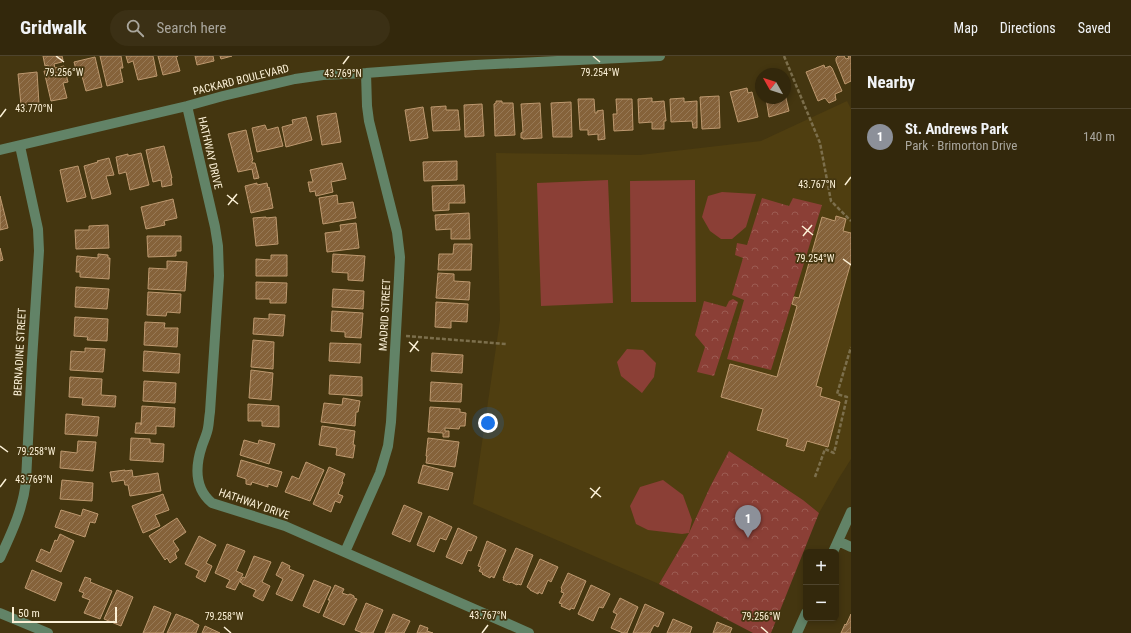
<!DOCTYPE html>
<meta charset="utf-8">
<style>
body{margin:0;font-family:"Roboto Condensed",sans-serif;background:#3b3015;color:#f1f3f6}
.controls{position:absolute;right:12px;bottom:12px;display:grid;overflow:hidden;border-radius:6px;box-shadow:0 2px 6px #0003}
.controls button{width:36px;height:36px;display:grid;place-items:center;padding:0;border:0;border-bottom:1px solid #4e442d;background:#33280c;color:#f1f3f6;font:20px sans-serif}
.compass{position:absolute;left:755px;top:12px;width:36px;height:36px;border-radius:50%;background:#33280c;box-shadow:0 2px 6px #0003;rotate:309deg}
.scale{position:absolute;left:12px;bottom:10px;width:105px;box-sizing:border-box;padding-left:4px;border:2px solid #fcf1d7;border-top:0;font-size:11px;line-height:14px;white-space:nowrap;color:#fcf1d7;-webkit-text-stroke:3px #443610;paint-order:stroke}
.you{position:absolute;left:488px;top:367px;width:14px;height:14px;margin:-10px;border:3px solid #fff;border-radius:50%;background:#1a73e8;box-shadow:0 0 0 6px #1a73e833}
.badge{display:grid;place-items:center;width:26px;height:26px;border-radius:50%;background:#8c9099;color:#fff;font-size:13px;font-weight:700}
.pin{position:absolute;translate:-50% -33px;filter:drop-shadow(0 1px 2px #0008)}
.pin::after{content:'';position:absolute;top:21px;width:14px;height:12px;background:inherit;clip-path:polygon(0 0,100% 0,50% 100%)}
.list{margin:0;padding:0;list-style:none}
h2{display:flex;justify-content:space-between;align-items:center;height:52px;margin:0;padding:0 16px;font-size:17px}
h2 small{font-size:13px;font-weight:400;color:#a9a69d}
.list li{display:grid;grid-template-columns:26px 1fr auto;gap:12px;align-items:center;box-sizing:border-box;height:56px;padding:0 16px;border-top:1px solid #4e442d}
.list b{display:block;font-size:15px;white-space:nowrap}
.list p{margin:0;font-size:13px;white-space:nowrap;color:#a9a69d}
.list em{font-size:13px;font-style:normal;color:#a9a69d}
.icon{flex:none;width:22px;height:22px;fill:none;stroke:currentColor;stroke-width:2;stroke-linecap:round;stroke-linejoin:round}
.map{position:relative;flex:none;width:851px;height:577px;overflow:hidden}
header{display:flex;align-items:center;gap:24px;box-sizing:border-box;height:56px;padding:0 20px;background:#33280c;border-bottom:1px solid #4e442d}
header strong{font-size:19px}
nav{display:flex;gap:22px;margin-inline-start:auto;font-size:14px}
.search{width:280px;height:36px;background:#3b3015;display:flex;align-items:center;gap:10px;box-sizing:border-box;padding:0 14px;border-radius:22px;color:#a9a69d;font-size:15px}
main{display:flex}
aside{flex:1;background:#33280c}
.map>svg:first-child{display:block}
.built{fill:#4f3e10}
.park{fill:url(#park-crowns)}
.pitch{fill:#8b3f36}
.building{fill:url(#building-hatch);stroke:#be996f}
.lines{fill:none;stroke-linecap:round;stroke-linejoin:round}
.path{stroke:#7c6f4c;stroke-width:2.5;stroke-dasharray:4 2;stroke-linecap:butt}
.minor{stroke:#628367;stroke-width:10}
.ticks{fill:none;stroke:#fcf1d7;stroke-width:1.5}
.labels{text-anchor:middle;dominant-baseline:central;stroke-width:3.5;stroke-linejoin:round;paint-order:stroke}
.street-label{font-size:11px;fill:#fcf1d7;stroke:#443610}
.ticks-label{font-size:10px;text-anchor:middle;fill:#fcf1d7;stroke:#443610;stroke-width:3.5;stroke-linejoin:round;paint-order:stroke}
</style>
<header>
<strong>Gridwalk</strong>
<div class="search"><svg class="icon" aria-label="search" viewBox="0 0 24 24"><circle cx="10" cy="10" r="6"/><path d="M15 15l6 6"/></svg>Search here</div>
<nav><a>Map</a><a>Directions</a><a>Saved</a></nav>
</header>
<main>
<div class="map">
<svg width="851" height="577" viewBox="0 0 851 577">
<defs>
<pattern id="park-crowns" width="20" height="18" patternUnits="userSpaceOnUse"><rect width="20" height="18" fill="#8b3f36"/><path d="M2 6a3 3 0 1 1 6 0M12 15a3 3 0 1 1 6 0" fill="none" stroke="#9c5b52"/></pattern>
<pattern id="building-hatch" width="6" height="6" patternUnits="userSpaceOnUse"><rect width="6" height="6" fill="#85623a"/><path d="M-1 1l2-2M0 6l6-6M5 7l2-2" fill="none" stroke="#977956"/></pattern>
</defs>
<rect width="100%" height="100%" fill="#443610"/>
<!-- built -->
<path class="built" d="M847,45L851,53V403L839,422L819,457L803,444L729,395L710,431L689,477L659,528L473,448L500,264L496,97L640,99L761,85Z"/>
<!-- park -->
<path class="park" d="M762,142L789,150L793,142L822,149L771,314L727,303L744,244L732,239L743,202L735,199L737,187L747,189Z
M733,243L738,246L714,320L697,316L705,291L695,279L704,245L726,251L729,245Z
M729,395L803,444L819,457L771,577H753L659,528L689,477L710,431Z"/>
<!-- pitch -->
<path class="pitch" d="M608,124L613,247L541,250L537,127Z
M695,124L696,246H631L630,125Z
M722,136L756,138L746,171L732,183H721L710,175L702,161L708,140Z
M627,293L643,294L656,307L654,321L642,337L621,320L617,306Z
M663,424L683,439L692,464L689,477L682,478L648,474L636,468L630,450L640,431Z"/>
<!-- building -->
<path class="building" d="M43,0H62L63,4H62V6L54,8L55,12L64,10L68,26L63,27L67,42L51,45L44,15L49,14L48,9L45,10Z
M100,0H121L123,12H120L123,26L107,30Z
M126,0H153L157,20L138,24L133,5L128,7Z
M158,0H178L176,1L180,15L163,19Z
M195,0H213L214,5L197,9Z
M220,0H232L221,3Z
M838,0H844L846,3L849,2L848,0H851V25L845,28L836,5V2Z
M95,1L102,31L86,35L82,20L78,21L74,6Z
M824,9L825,12L830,10L832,12L842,35L835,38L836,44L829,47L825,42L818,45L806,16Z
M37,16L39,48L21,49L18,18Z
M747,32L748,37L752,36L758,61L738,66L730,36Z
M785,38L789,55L769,61L766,42H785Z
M719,40L720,72L702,73L700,41Z
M652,42V46L664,45L666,65H664V73H652V66L639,67L638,43Z
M684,42V46L697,45V72H693L692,65L671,66L670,43Z
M578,43H594L595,57H597V55L603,54L605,83L598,84V78L588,79V74H580Z
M616,43H632L633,74L614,75L613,58H617Z
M496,45H502V47H513L515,79L495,80L494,48L496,47Z
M571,46L572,81H553L551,47Z
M540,47L542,82L523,83V82H521V77L523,76L521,48Z
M482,48L484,80L465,81L464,49Z
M446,50V54H458L460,74L433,75L431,51Z
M423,51L428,82L410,85L405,54Z
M336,57L341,86L322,89L317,60Z
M306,61L312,84L286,91L282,71L293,68L292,64Z
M265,69L267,74L278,71L283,90L257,96L252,72Z
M246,74L253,104L252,105V107H255L259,122L254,123L252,113L238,116L228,78Z
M164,90L172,122H171L172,129L162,131L161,124L153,126L146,94Z
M141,97L149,129L130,134L126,116L119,118L116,101L128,98V100Z
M109,102L114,119L106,120L111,138L92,143L84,110L98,106L97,105Z
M457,105V124L424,125L423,106Z
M342,107L346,123L331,126L333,136L316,140L315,135L310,136L308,126H313L310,114Z
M78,110L86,141L67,146L60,114Z
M257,127V129L267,127L268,132L269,131L273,152L251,157L245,130Z
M464,129L465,147H449V154L433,155L432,130Z
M337,139L338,148L353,146L356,162L323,168L319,142Z
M0,140L8,172L0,174Z
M173,143L177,162L164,165L165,169L146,173L141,151Z
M469,157L470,183H451V173L436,174L435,159Z
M836,160L846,163L843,175L851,177V206L816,330L822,332L820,340L840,346L828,391L807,385L804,395L786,390L788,383L757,374L763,353L721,341L730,308L777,321L797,250L792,248L794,241L799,242L822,161L835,165Z
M266,161V162L276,161L278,188L256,190L253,162Z
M356,167L359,192L327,196L325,177L341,175L340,169Z
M108,169L109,192L76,193L75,174H89V170Z
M147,180H181V195H176V200L148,201Z
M454,188H472L471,214H438L439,198H453Z
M0,192L3,204L0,205Z
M98,198L108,199V202H110L109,223L80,221V216H76L77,200L98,202Z
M333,198L365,200L363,225L348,224V217L332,216Z
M271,199H287V220H256V203L271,204Z
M167,205L187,206L185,235L148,233L149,212L167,213Z
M438,217L454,218V225L470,226L469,244L436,242Z
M256,226L287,227L286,247H270V243H256Z
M76,231L109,233L107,253L75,251Z
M333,233L364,235L363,253L332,251Z
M148,236L181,238L180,257L167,256L166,260L147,259Z
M436,246L468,248L467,266L451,265V272L435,271Z
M332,255L363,257L361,282L345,281V276L331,275Z
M269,258L285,259L283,280L253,278L254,262L269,263Z
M75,261L108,263L107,285L87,284L88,281L74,280Z
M145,266L165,267L164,272H178L177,291L144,289Z
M253,284L274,286L273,313L251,311Z
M330,287L361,288L360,307L329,305Z
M85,292L105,293L103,316L70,314L71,295L85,296Z
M144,295L180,298L179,317L143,315Z
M432,297L463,299L462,317L431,315Z
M251,314L273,317L271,344L249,342Z
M330,319L362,321V340L329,338Z
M70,321L102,323L101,339L116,340L115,351L82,349L83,342L69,341Z
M144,325L176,327L175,347L143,345Z
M431,326L462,328L461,346L430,345Z
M343,342L360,345L358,356H356L355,370L321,366L324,347L342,349Z
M248,348L279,350V371L262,370V365H248Z
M142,350L175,352L174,371L156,370V378L135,377L136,367H141V369Z
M430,351L460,353V356L466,357L465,370H460L459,373L445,372V375H449V381H443V377L428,376Z
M66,358L99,361L97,380L65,378Z
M322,370L355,375L353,389H355L353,402L336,399L337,392L319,389Z
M131,382L150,383V387L164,388L163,406L130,404Z
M428,382L459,386L455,411L426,407L427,400H426Z
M244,384L258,388L259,384L275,388L269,408L240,399Z
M78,385L96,386L93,415L60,412L61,395L77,397Z
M241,404L282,416L277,431L268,428V431L252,426L251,429L246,428V423L237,420Z
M306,406L324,414L310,445L285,436L292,420L299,423Z
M423,409L453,417L448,434L418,427Z
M329,411L345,418L342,425L343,426L338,438L343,440L340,447L335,445L331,456L313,448Z
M125,414V415L132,414L133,421L158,417L161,435L130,440L128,429H125L124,424L112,426L110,416Z
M62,424L93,427L92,445L60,443Z
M163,438L169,454L155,459L160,470L143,477L132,450Z
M404,449L422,457L410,486L392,478Z
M83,453L98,458L95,467L90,466L85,481L55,471L61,454L81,460Z
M429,460L452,471L446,484L440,482L434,496L417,489Z
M177,462L186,476L173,485L179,494L175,497L177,502L170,507L167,502L165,504L149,480Z
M458,472L477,481L471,495L468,494L462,508L446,501Z
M60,478L74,485L61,516L36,505L41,493L50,497L55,484L57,485Z
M199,480L216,489L206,507L212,510L205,526L196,521L199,515L185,508Z
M487,485L506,494L494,522L491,520L490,522L482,518L483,517L479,515L481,511L478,510Z
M227,488L245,495L236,515L243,518L235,534L226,531L230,524L215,517Z
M516,492L533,499L521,529L518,528L517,529L511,526L510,527L503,524L504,522H503Z
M254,500L271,506L262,526L270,530L263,545L253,540L256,534L242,528V527L240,526L243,521L245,522Z
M540,503L558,511L551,526L548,524L542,538L539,536L538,538L530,534V533L527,531Z
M282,506L290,510L289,513L304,519L292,545L276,538L283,523L276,519Z
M32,514L62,527L55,545L25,532Z
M568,517L586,525L574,553L571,552L570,554L561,550L562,548L559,547L564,537L561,536L562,533L561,532Z
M85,521L91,523L90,526L112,535L100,563L84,557L90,544L82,541L84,537L79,535Z
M314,524L331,531L319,557L303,550Z
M335,529L344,533L342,537L348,539L350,538L354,540V542L357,543L344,569L323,560L330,544H328Z
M591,529L610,538L603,552L599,551L593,565L578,558Z
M117,534L133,541L121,570L104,563Z
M620,542L638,551L627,577H623L611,572L617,558L613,556Z
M366,547L383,554L373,577H363L355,574Z
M645,548L664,557L658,571L654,569L650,577H633Z
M154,550L171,557L163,577H143Z
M176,558L193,565V566L199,569L196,577H167Z
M393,558L410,565L404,577H385Z
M851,558V577H841L845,568L846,569Z
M673,563L692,571L690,577H667Z
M717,566L732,572L730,577H713Z
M420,569L428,572L427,575L433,577H417Z
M205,570L220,577H202Z"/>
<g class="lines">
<!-- path -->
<path class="path" d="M784,0L820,87L831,145L851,165
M406,280L506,288
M815,421L825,393L834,397L847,341L837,338L851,291"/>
<!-- minor -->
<path class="minor" d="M187,50L215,171L218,190L219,220L210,356C209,362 209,367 208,372C207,378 204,384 202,390C195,411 194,432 212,447L285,470L529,577
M0,94L187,50L223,40L295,23L323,19L366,17L475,9L660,0
M838,485L851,491
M345,496L380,417L388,390L391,366L399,222L400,201L397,176L369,65L367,50L366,17
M833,496L851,456
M0,502C12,476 23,453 26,425L32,304L39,195L38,173L20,90
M0,557L48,577
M797,577L806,557"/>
</g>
<!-- ticks -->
<path class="ticks" d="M56,0L64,6M593,0L600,6M343,8L349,0M0,61L6,53M845,129L851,121M227,139L238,148M228,149L237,138M802,170L813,179M803,180L812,169M843,203L851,209M409,286L419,295M410,296L418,285M0,390L8,396M0,431L6,423M590,432L601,441M591,442L600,431M224,571L231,577M761,571L768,577M482,577L488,569"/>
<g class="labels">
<!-- street labels -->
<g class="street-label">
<text transform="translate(241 24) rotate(-14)">PACKARD BOULEVARD</text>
<text transform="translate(210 97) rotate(77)">HATHWAY DRIVE</text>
<text transform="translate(385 259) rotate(-87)">MADRID STREET</text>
<text transform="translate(20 296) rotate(-87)">BERNADINE STREET</text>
<text transform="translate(254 448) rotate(19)">HATHWAY DRIVE</text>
</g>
</g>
<g class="ticks-label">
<text x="64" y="20">79.256°W</text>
<text x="600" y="20">79.254°W</text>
<text x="343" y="21">43.769°N</text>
<text x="34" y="56">43.770°N</text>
<text x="817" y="132">43.767°N</text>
<text x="815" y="206">79.254°W</text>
<text x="36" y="399">79.258°W</text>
<text x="34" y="427">43.769°N</text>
<text x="488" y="563">43.767°N</text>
<text x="224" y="564">79.258°W</text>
<text x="761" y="564">79.256°W</text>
</g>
</svg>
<div class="controls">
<button>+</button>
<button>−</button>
</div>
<svg class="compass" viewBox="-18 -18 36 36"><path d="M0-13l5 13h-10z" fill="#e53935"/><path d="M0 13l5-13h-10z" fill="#a9a69d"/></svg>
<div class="scale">50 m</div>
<div class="you"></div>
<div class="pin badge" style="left:748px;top:482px">1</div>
</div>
<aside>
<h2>Nearby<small></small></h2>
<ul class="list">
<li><span class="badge">1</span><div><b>St. Andrews Park</b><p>Park · Brimorton Drive</p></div><em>140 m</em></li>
</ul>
</aside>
</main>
